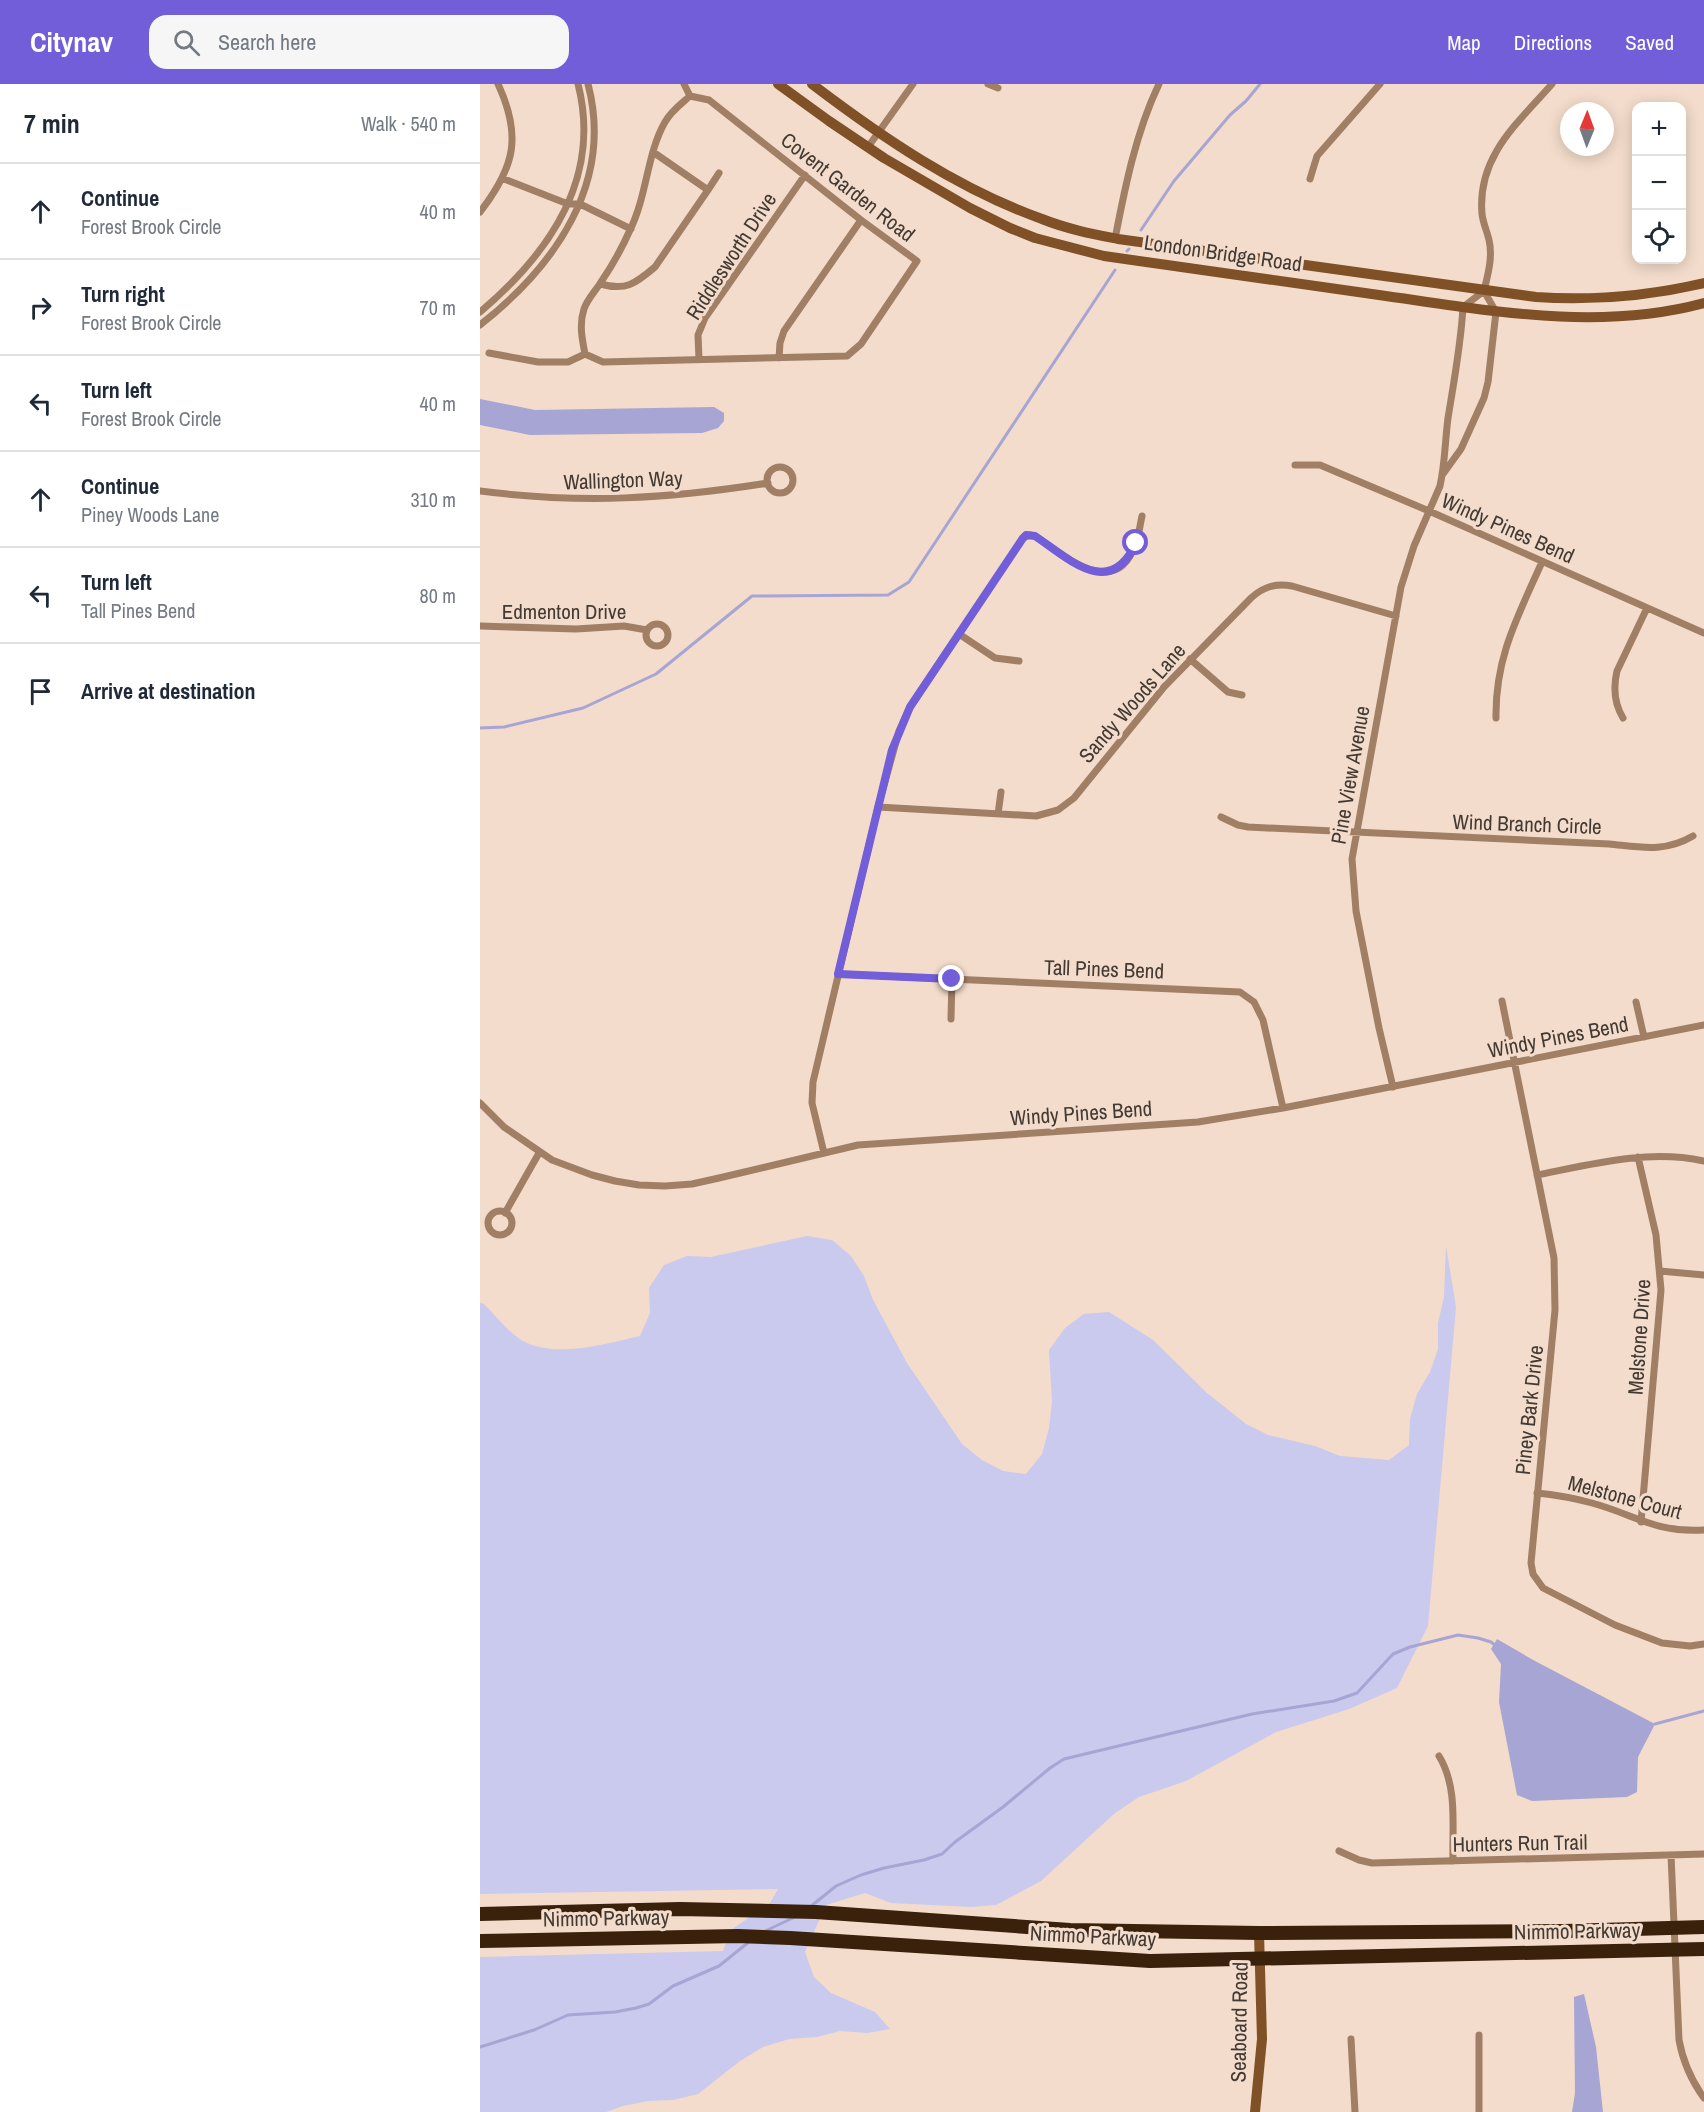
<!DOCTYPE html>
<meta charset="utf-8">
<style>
body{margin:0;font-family:"Archivo Narrow",sans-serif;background:#f6f6f7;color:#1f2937}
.controls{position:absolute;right:18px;top:18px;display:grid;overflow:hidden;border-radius:12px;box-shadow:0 3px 15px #0003}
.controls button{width:54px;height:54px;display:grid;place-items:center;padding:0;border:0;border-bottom:2px solid #e0e1e3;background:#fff;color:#1f2937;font:30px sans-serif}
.compass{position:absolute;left:1080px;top:18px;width:54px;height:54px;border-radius:50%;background:#fff;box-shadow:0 3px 15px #0003;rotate:1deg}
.stop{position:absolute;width:18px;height:18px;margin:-14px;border:4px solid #715ed8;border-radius:50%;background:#fff}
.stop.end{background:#715ed8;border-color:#fff;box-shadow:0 2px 6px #0008}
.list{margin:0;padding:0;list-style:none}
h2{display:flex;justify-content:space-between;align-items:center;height:78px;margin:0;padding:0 24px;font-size:26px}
h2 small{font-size:20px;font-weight:400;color:#747a83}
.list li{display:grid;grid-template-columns:39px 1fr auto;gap:18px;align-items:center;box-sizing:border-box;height:96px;padding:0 24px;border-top:2px solid #e0e1e3}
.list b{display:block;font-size:22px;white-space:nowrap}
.list p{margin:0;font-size:20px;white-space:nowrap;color:#747a83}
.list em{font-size:20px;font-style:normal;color:#747a83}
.icon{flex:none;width:33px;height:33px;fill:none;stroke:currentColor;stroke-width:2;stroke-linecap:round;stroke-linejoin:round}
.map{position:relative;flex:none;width:1224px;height:2028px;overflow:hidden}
header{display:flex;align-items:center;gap:36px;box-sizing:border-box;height:84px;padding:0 30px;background:#715ed8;color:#fff}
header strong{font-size:28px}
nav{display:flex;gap:33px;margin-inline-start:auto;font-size:21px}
.search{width:420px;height:54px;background:#f6f6f7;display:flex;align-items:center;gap:15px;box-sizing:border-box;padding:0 21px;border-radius:18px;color:#747a83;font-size:22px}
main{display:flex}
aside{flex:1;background:#fff}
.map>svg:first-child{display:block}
.green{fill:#cac9ee}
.water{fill:#a6a5d3}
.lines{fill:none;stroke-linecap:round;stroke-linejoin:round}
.stream{stroke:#a6a5d3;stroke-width:3}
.street{stroke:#a17f65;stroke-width:7}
.secondary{stroke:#805027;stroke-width:10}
.highway{stroke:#39210b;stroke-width:14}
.route{stroke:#715ed8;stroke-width:8}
.labels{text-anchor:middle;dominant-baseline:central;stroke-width:6;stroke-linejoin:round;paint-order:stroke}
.street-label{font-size:21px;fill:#433a33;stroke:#f3dccb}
</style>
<header>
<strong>Citynav</strong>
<div class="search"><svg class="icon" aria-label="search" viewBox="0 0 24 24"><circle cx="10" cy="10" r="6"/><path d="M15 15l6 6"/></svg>Search here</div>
<nav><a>Map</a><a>Directions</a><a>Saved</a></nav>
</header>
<main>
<aside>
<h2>7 min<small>Walk · 540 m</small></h2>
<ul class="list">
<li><svg class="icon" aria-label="ahead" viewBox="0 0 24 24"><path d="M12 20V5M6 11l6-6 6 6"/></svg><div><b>Continue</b><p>Forest Brook Circle</p></div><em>40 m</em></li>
<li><svg class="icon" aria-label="right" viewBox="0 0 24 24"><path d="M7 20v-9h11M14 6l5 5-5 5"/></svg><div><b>Turn right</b><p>Forest Brook Circle</p></div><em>70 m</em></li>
<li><svg class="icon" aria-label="left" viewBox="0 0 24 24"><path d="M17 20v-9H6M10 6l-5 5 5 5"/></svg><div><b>Turn left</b><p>Forest Brook Circle</p></div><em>40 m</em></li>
<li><svg class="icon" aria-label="ahead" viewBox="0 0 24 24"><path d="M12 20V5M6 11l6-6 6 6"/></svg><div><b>Continue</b><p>Piney Woods Lane</p></div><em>310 m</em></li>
<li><svg class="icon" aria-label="left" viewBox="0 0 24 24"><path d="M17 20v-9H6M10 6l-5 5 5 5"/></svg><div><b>Turn left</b><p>Tall Pines Bend</p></div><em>80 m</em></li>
<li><svg class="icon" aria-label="arrive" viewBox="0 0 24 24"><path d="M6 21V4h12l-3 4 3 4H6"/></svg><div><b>Arrive at destination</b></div></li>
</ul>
</aside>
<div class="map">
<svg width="1224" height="2028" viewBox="0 0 1224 2028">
<rect width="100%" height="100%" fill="#f3dccb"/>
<!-- green -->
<path class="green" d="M327,1152L352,1156L371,1172L384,1192L393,1216L427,1279L482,1360L502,1376L523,1387L546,1390L562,1370L569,1344L572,1318L569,1266L585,1244L604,1230L629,1228L673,1256L727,1309L766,1340L788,1351L835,1362L860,1372L909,1376L929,1361L930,1335L937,1310L950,1288L958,1265V1239L964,1213L966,1162L976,1223L948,1542L917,1604L869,1625L796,1648L706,1697L659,1713L635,1729L561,1797L516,1821L491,1823L411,1819L385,1809L346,1821L325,1868L334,1893L351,1909L395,1928L410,1945L387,1949L360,1947L337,1953L309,1955L283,1963L260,1977L218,2010L193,2016L168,2017L143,2022L126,2028H0V1873L243,1867L251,1846L290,1819L298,1805L0,1810V1219L4,1220C15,1231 25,1244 37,1253C69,1277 124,1260 160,1252L170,1229L169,1204L184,1181L207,1172L231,1173Z"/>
<!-- water -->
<path class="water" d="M0,315L55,326L234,323L244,329V337L238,344L222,349L50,351L0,341Z
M1017,1555L1055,1577L1175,1640L1158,1673L1157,1708L1147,1713L1052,1717L1037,1711L1019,1618L1021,1580L1011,1565Z
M1104,1910L1116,1963L1123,2028H1092L1095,2009L1094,1913Z"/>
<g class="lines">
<!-- stream -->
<path class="stream" d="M661,146L694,97L750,31L766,17L780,0
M647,167L649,165
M0,644L24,643L103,624L176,590L272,512L408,511L429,498L635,186
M1175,1640L1224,1627
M330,1823L356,1802L381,1791L404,1784L444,1776L462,1770L475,1758L523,1723L570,1684L584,1675L772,1630L854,1617L877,1609L913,1570L930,1563L978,1551L998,1554L1011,1558L1016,1562
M283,1848L315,1833
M0,1963L54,1946L88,1931L135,1928L156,1924L169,1920L193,1902L239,1882L270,1857"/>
<!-- street -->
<path class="street" d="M204,0L210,12
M508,0L518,4
M210,12L229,16L381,136L437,177L381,260L367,272L123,278L105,270C102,255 99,240 104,225C108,214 115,208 121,198C132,182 142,164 150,146C167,112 167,69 185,38C191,27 201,20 210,12Z
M388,63L433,0
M24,95L88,120H100L151,145
M830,95L837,72L900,0
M228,106L239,89
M0,128C35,83 42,52 18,0
M635,155C645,103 656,48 679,0
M120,200C146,207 155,200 175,183L228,106L173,68
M1004,207C1008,190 1013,173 1009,156C1007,147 1003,139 1002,130C997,72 1038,39 1072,0
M0,228C70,169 122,94 98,0
M0,241C75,182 134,99 108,0
M9,269L58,278H88L105,270
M299,274L300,259L304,247L381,136
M219,275L218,251L225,234L325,91
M815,381H840L949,427L1224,549
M287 396a13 13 0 1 1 26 0a13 13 0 1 1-26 0Z
M963,390L981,365L1004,314L1008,298L1016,228L1004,207
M0,407C102,420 187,415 288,399
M166 551a11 11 0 1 1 22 0a11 11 0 1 1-22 0Z
M0,542L96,545L144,542L167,546
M479,550L515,574L539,577
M710,575L748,608L762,611
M1016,634C1015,573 1038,532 1062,478
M1143,634C1134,619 1133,604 1137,587L1167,524
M398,723L556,732L578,726L594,714L684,603L771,514C783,503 795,499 812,502L916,532
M518,730L521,708
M741,733L758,741L768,743L1129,760C1160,763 1184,769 1213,752
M358,890L760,908L774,918L783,936L803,1024
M1022,917L1074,1174L1075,1226L1051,1479L1053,1490L1063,1504L1135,1541L1182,1559L1210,1562L1224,1560
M1156,918L1164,953
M471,935L472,895
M913,1003L899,944L876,827L872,775L921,503L934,462L960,402C965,380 965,357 968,334C974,297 981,260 983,223L1004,207
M0,1019L24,1043L72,1076L112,1091L135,1097L159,1101L185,1102L212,1100L239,1094L378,1061L718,1038L803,1024L1224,941
M344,1069L332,1019L333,998L398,723L419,647L430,623L543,454L550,451L555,452C585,472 636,518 656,459C659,451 660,441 662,432
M1158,1073L1176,1151L1181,1206L1161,1438
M1057,1091C1112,1080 1168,1065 1224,1077
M8 1139a12 12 0 1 1 24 0a12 12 0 1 1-24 0Z
M25,1129L59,1069
M1180,1187L1224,1191
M1057,1409C1076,1411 1094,1414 1112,1419C1156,1431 1175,1449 1224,1446
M959,1672C978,1703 972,1742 973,1777
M859,1767L879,1776L892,1779L1224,1770
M1191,1771L1199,1956C1203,1978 1211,1996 1224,2014
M999,1951V2028
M871,1955L875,2028"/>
<!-- secondary -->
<path class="secondary" d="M298,0L349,37L404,74L490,124L530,144L555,154L624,172C715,185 807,198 899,211C1006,226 1117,248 1224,219
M332,0C403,54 478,105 562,135C587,145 613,150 638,155L1056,213C1114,217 1168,212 1224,199
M775,2028L782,1955L779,1849"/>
<!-- highway -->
<path class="highway" d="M0,1830L200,1825L336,1828L590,1846L779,1849L1084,1847L1224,1843
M0,1857L258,1852L310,1854L670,1877L1224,1865"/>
</g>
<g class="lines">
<!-- route -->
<path class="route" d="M472,895L358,890L412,666L430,623L543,454L546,451L555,452C589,475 630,516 656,459"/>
</g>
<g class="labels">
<!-- street labels -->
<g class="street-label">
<text transform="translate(368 103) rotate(38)">Covent Garden Road</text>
<text transform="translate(743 169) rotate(8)">London Bridge Road</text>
<text transform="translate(251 172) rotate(-57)">Riddlesworth Drive</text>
<text transform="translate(143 396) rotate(-2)">Wallington Way</text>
<text transform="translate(1028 444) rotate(24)">Windy Pines Bend</text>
<text x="84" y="527">Edmenton Drive</text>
<text transform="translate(652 619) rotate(-49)">Sandy Woods Lane</text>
<text transform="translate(870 691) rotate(-80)">Pine View Avenue</text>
<text transform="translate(1047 740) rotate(2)">Wind Branch Circle</text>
<text transform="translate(624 885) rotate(2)">Tall Pines Bend</text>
<text transform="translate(1078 953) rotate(-11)">Windy Pines Bend</text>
<text transform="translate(601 1029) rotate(-4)">Windy Pines Bend</text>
<text transform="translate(1159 1253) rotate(-86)">Melstone Drive</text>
<text transform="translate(1049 1326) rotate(-84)">Piney Bark Drive</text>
<text transform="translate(1145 1413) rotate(15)">Melstone Court</text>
<text transform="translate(1040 1759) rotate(-1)">Hunters Run Trail</text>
<text transform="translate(126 1834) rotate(-1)">Nimmo Parkway</text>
<text transform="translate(1097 1847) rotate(-1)">Nimmo Parkway</text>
<text transform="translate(613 1852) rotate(3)">Nimmo Parkway</text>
<text transform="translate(759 1938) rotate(-89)">Seaboard Road</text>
</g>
</g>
</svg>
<div class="controls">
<button>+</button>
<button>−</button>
<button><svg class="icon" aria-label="locate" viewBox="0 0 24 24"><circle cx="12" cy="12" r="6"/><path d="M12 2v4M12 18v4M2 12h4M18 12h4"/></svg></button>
</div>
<svg class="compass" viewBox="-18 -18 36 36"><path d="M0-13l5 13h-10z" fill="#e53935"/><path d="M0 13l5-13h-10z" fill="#747a83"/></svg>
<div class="stop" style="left:656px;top:459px"></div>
<div class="stop end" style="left:472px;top:895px"></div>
</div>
</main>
